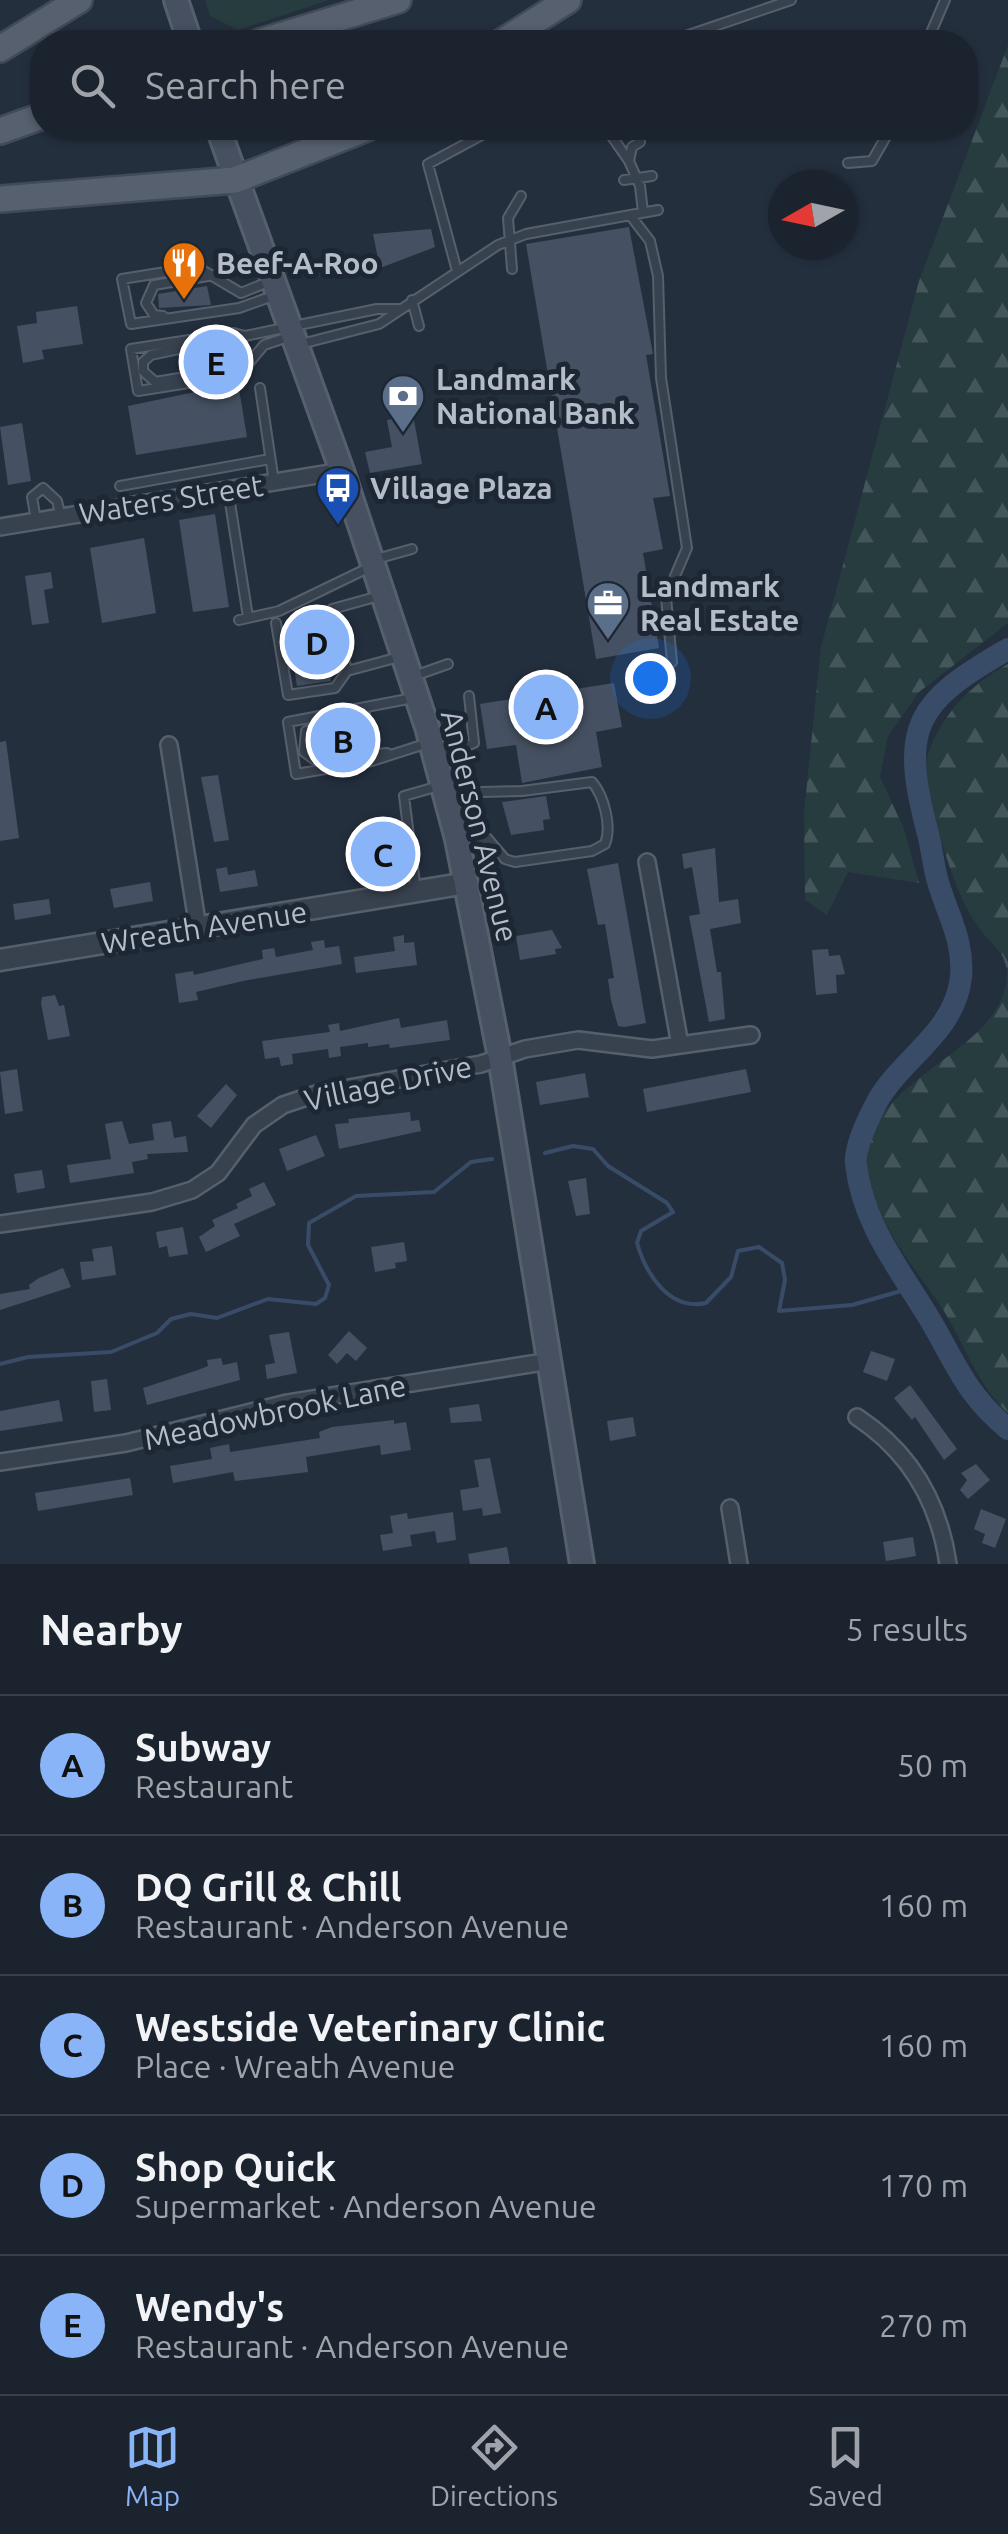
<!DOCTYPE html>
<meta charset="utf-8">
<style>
body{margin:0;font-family:Ubuntu,sans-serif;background:#282f3a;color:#f1f3f6}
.compass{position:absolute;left:768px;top:170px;width:90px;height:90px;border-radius:50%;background:#1b232e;box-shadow:0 2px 8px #0004;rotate:261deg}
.you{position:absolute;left:650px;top:678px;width:35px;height:35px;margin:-25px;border:8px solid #fff;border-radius:50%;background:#1a73e8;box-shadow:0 0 0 15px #1a73e833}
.badge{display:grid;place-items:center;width:65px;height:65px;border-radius:50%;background:#8ab4f8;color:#111;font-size:32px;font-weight:700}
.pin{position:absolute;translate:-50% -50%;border:5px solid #fff;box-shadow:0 2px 10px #0006}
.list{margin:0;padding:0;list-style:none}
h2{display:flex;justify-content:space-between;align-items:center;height:130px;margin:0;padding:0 40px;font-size:42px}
h2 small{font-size:32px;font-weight:400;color:#a0a4aa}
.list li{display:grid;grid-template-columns:65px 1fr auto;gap:30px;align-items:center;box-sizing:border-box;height:140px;padding:0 40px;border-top:2px solid #39404a}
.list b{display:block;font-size:38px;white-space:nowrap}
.list p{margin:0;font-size:32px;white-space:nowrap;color:#a0a4aa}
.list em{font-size:32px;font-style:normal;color:#a0a4aa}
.icon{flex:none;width:55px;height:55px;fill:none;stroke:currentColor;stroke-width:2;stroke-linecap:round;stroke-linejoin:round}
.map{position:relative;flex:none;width:1008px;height:1564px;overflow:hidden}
.search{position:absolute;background:#1b232e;box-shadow:0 2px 8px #0004;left:30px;right:30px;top:30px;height:110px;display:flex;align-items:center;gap:25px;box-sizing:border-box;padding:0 35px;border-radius:40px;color:#a0a4aa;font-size:38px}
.sheet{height:830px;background:#1b232e}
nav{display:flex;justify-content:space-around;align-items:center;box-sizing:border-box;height:140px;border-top:2px solid #39404a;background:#1b232e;font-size:28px;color:#a0a4aa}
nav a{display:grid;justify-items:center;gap:5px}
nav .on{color:#8ab4f8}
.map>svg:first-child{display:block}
.green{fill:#263c3f}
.forest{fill:url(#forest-firs)}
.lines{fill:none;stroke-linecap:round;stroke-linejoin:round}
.stream{stroke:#394c67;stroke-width:4}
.river{stroke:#394c67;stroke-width:22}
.building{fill:#455162}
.service-casing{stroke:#565f6c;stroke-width:12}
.minor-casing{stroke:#565f6c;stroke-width:20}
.tertiary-casing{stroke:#565f6c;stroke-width:25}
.secondary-casing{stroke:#565f6c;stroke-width:28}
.primary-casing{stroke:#414a57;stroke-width:30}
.service{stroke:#38414e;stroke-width:8}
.minor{stroke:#38414e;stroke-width:15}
.tertiary{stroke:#38414e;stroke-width:20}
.secondary{stroke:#465061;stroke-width:22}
.primary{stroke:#56606e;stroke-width:25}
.labels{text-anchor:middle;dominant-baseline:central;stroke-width:10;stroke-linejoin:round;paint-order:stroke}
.poi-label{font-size:30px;font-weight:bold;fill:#b4bcc9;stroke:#1d2633;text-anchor:start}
.street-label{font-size:30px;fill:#b4bcc9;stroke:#1d2633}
</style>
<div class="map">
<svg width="1008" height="1564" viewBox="0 0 1008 1564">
<defs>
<pattern id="forest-firs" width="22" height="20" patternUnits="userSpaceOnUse" patternTransform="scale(2.5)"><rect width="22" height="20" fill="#263c3f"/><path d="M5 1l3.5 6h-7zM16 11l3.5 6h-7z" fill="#435659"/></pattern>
</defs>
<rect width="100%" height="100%" fill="#242f3e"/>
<!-- green -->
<path class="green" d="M205,0H329L238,30L210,16Z"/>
<!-- forest -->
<path class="forest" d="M1008,45V623L919,692L888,736L880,777L904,829L919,883L848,872L827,915L805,900L804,813L821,647L919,281Z
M1008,664V1413C974,1382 963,1337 936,1299C911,1263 880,1226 870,1181C846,1077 1008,1059 1007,972C1005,950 990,944 979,928C959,900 948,864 939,832C936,818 924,803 923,789C922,735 963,688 1008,664Z"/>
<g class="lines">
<!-- stream -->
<path class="stream" d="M545,1153L573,1146L593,1149L608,1166L667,1203L673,1212L641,1231L637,1243C646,1274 669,1311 706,1303L731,1277L738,1251L759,1247L782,1263L785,1280L779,1311L852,1305L908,1289
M0,1364L28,1357L111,1352L157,1333L171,1319L191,1314L217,1318L268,1299L316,1304L325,1298L329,1285L308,1245L309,1223L356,1196L434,1192L471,1162L492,1159"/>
<!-- river -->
<path class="river" d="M1008,649C915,702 900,727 927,830C932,847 933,865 938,882C948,916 964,940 961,977C955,1032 904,1056 878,1100C870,1115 854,1148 856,1164C862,1221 897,1266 926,1313C955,1360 963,1392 1008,1429"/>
</g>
<!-- building -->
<path class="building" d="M629,227L653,354L646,355L670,496L653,498L663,549L643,553L659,648L596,659L526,244Z
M431,229L435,247L380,268L373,234Z
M207,286L211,305L159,308L158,294Z
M77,306L83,344L42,350L44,359L23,363L17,326L37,323L36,312Z
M228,346H239L242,360L192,368L190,354Z
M238,383L247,437L136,455L128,406Z
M413,415L422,464L370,473L365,452L392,447L387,420Z
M22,423L31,481L8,485L0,427Z
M215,514L229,607L193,612L179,520Z
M144,538L156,613L102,623L90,548Z
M51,572L53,588L44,590L49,623L32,625L25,576Z
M320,614L331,681L297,686L286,619Z
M614,683L622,727L596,732L602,767L522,783L516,745L487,749L480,704Z
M366,724L371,747L319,752L316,736Z
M6,741L19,838L0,841V742Z
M218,775L229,840L214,842L201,777Z
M546,796L550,819L543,820L544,830L511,835L502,802Z
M384,841L385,846L399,847L402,861L383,864L384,871L369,874L364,844Z
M715,848L719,902L738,899L741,923L710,929L717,972H721L725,1019L709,1022L689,916L700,914L692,867L684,869L682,854Z
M618,863L646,1023L625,1027L618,1026L611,1000L608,979L614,978L605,924L598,925L587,869Z
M227,867L228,875L255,870L258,886L220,892L216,869Z
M150,882L153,901L114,908L110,889Z
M49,899L51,914L15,920L13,904Z
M552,930L562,948L555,949L556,954L520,960L516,936Z
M404,935V943L414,942L417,965L356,973L354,957L395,951L393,937Z
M324,940L325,948L339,946L342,964L243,981L196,992L198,1000L179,1003L175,974L193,971L194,975L263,959L262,950L274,948L276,957L313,950L311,942Z
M828,949L829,956L840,955L845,974L836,975L837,993L816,995L812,950Z
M55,995L59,1006L64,1005L70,1036L48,1040L41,1003L42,997Z
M399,1018L401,1028L447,1020L450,1040L390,1048L389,1044L368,1047V1043L340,1047L341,1056L329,1058L328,1049L292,1054L293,1064L281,1066L279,1057L265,1059L262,1041L330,1032L328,1025L339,1023L340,1031Z
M17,1069L23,1111L5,1114L0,1072Z
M746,1069L751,1092L647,1112L643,1089Z
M585,1073L589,1097L540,1105L536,1082Z
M226,1084L237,1095L211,1128L197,1116Z
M410,1112L411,1121L419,1120L421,1131L339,1149L335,1124L349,1123L348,1119Z
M122,1121L129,1144L154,1140L152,1124L171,1121L174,1138L186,1136L188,1152L147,1154L148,1159L132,1162L134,1173L70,1183L67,1165L111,1159L105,1124Z
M316,1135L325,1156L287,1171L279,1149Z
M42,1170L45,1188L17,1193L14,1174Z
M586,1178L590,1214L576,1216L568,1181Z
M264,1182L276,1205L234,1224L240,1236L206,1252L199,1237L215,1226L212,1220L238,1208L236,1204L252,1196L249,1189Z
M183,1227L188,1254L169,1257L167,1246L159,1248L156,1232Z
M404,1242L407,1261L395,1263L396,1268L375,1272L371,1247Z
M112,1246L116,1275L82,1280L80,1262L94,1261L92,1249Z
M63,1268L71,1287L0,1310V1294L30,1289L29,1285L39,1278Z
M349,1331L367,1348L356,1361L347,1353L337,1364L328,1355Z
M289,1332L297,1373L267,1379L265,1365L275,1363L269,1335Z
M871,1351L895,1359L887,1381L863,1372Z
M221,1358L223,1365L237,1362L240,1380L147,1405L143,1388L198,1370L208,1366L207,1360Z
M107,1379L111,1410L94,1412L91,1381Z
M910,1385L957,1449L944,1460L915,1417L912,1420L894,1398Z
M59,1400L63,1421L0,1431V1411Z
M479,1404L482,1421L451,1423L449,1408Z
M633,1417L636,1436L610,1441L607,1421Z
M394,1420V1424L406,1422L411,1450L381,1455L380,1445L306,1457L308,1472L235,1481L233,1472L173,1483L170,1466L212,1459L210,1448L229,1444L230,1452L320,1438L319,1432L332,1427Z
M490,1458L501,1513L483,1516L482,1508L463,1511L460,1490L479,1487L474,1460Z
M976,1464L990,1480L968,1499L960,1490L967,1480L961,1473Z
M130,1478L133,1495L38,1511L35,1493Z
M981,1509L1006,1519L995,1548L982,1543L985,1534L974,1529Z
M453,1512L456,1540L437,1543L435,1531L410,1535L412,1546L383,1551L380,1535L393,1533L390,1516L407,1513L408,1519Z
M913,1537L916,1556L886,1561L883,1542Z
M507,1547L510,1564H470L468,1554Z"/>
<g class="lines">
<!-- service casing -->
<g class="service-casing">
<path id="service" d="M668,42L791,0
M927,42L945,0
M606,128L629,161
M640,142L632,147L629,161L640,186L643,212
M848,163L872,161L891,128
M624,180L652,176
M630,215L650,241L658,276L661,378L687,548L666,597L672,662
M512,269L508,218L521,196
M457,271L428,164L495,128
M268,282L241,293L197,267L122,279L131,324L239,308L273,296
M412,300L419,326
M163,316L154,315L146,303L154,285L214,275
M291,336L264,345L239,375L138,391L131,349L234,333L245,336L377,309H399
M226,339L151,355L143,362V371L155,382L246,367
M301,344L379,324L498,245L526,234L658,210
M260,388L274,482
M120,486L270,459
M228,490L248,617
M36,520L32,497L43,488L57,501L61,517
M376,559L412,549
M379,596L332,609L347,671L399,657
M239,620L279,611L368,568
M276,623L288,695L335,688L347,671
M414,676L448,664
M413,698L288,722L296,774L372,761L428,743
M365,713L306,731L304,752L315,760L387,753
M440,755L474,743L469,696
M446,793L522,791L592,782C604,796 612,826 605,844L592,851L515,862L505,859L487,838H462
M416,891L404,796L439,786"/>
</g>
<!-- minor casing -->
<g class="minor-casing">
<path id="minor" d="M0,527L342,471
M169,745L198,928
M647,862L680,1045
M0,1224L152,1202L192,1190L218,1173L254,1125L283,1105L316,1094L481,1064L525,1049L578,1040L652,1049L751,1035
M857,1417C910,1452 939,1502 948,1564
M0,1462L126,1443L287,1403L550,1361
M730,1508L739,1564"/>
</g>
<!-- tertiary casing -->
<g class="tertiary-casing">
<path id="tertiary" d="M0,960L467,883"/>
</g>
<!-- secondary casing -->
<g class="secondary-casing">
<path id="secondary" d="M176,0L190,42
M218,128L342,471L427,727L457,839L500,1057L582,1564"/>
</g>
<!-- primary casing -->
<g class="primary-casing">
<path id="primary" d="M260,42L398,0
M502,42L568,0
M0,49L79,0
M0,131L42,116
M0,199L235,180L367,128"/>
</g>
<!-- service -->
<use href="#service" class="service"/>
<!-- minor -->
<use href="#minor" class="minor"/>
<!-- tertiary -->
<use href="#tertiary" class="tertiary"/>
<!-- secondary -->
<use href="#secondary" class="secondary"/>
<!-- primary -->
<use href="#primary" class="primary"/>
</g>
<!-- icons -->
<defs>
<g id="restaurant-pin" transform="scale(2.25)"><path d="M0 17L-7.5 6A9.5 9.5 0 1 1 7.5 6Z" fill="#e8710a" stroke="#1d2633"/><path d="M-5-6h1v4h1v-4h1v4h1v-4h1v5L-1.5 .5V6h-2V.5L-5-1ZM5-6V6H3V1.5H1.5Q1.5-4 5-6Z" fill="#fff"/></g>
<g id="bank-pin" transform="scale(2.25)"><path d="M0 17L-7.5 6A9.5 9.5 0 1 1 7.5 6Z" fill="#5c6f8a" stroke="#1d2633"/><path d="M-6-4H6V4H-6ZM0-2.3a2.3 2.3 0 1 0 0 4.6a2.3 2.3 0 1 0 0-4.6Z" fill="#fff"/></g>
<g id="bus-pin" transform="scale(2.25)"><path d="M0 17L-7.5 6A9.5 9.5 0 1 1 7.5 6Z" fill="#1a4fb4" stroke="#1d2633"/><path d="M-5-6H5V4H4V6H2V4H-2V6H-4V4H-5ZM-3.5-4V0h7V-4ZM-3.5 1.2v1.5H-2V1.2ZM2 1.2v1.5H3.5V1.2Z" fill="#fff"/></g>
<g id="office-pin" transform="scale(2.25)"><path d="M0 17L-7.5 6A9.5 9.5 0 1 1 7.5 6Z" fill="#5c6f8a" stroke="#1d2633"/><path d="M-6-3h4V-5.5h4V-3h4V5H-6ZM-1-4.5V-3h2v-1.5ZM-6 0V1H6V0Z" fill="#fff"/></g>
</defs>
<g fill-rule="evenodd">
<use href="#restaurant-pin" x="184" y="263"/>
<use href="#bank-pin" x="403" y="396"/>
<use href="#bus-pin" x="338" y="488"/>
<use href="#office-pin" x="608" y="603"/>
</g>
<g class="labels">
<!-- poi labels -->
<g class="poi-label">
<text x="216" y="263">Beef-A-Roo</text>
<text x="436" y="379">Landmark<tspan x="436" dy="34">National Bank</tspan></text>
<text x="370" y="488">Village Plaza</text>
<text x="640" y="586">Landmark<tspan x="640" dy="34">Real Estate</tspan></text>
</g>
<!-- street labels -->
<g class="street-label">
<text transform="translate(171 499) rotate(-9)">Waters Street</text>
<text transform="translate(480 826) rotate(76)">Anderson Avenue</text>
<text transform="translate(204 927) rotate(-9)">Wreath Avenue</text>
<text transform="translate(388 1083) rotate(-12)">Village Drive</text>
<text transform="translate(275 1412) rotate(-12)">Meadowbrook Lane</text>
</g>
</g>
</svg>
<svg class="compass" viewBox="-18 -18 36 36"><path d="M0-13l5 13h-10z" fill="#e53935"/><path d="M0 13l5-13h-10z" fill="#a0a4aa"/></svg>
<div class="you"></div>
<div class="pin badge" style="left:546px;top:707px">A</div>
<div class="pin badge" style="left:343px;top:740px">B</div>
<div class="pin badge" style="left:383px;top:854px">C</div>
<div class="pin badge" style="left:317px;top:642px">D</div>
<div class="pin badge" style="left:216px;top:362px">E</div>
<div class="search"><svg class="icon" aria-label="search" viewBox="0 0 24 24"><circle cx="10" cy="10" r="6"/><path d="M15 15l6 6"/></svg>Search here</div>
</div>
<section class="sheet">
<h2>Nearby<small>5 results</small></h2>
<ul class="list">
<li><span class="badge">A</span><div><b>Subway</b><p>Restaurant</p></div><em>50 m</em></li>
<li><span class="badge">B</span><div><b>DQ Grill &amp; Chill</b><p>Restaurant · Anderson Avenue</p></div><em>160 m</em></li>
<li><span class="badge">C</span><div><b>Westside Veterinary Clinic</b><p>Place · Wreath Avenue</p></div><em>160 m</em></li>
<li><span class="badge">D</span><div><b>Shop Quick</b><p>Supermarket · Anderson Avenue</p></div><em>170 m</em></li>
<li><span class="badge">E</span><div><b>Wendy's</b><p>Restaurant · Anderson Avenue</p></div><em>270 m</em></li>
</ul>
</section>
<nav>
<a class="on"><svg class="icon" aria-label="map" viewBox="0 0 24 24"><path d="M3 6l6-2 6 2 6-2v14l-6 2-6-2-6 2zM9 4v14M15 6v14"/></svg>Map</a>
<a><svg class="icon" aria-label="directions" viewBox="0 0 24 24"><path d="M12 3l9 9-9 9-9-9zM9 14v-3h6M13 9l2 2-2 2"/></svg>Directions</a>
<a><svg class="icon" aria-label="saved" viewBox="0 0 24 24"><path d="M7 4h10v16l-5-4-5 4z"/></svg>Saved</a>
</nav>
